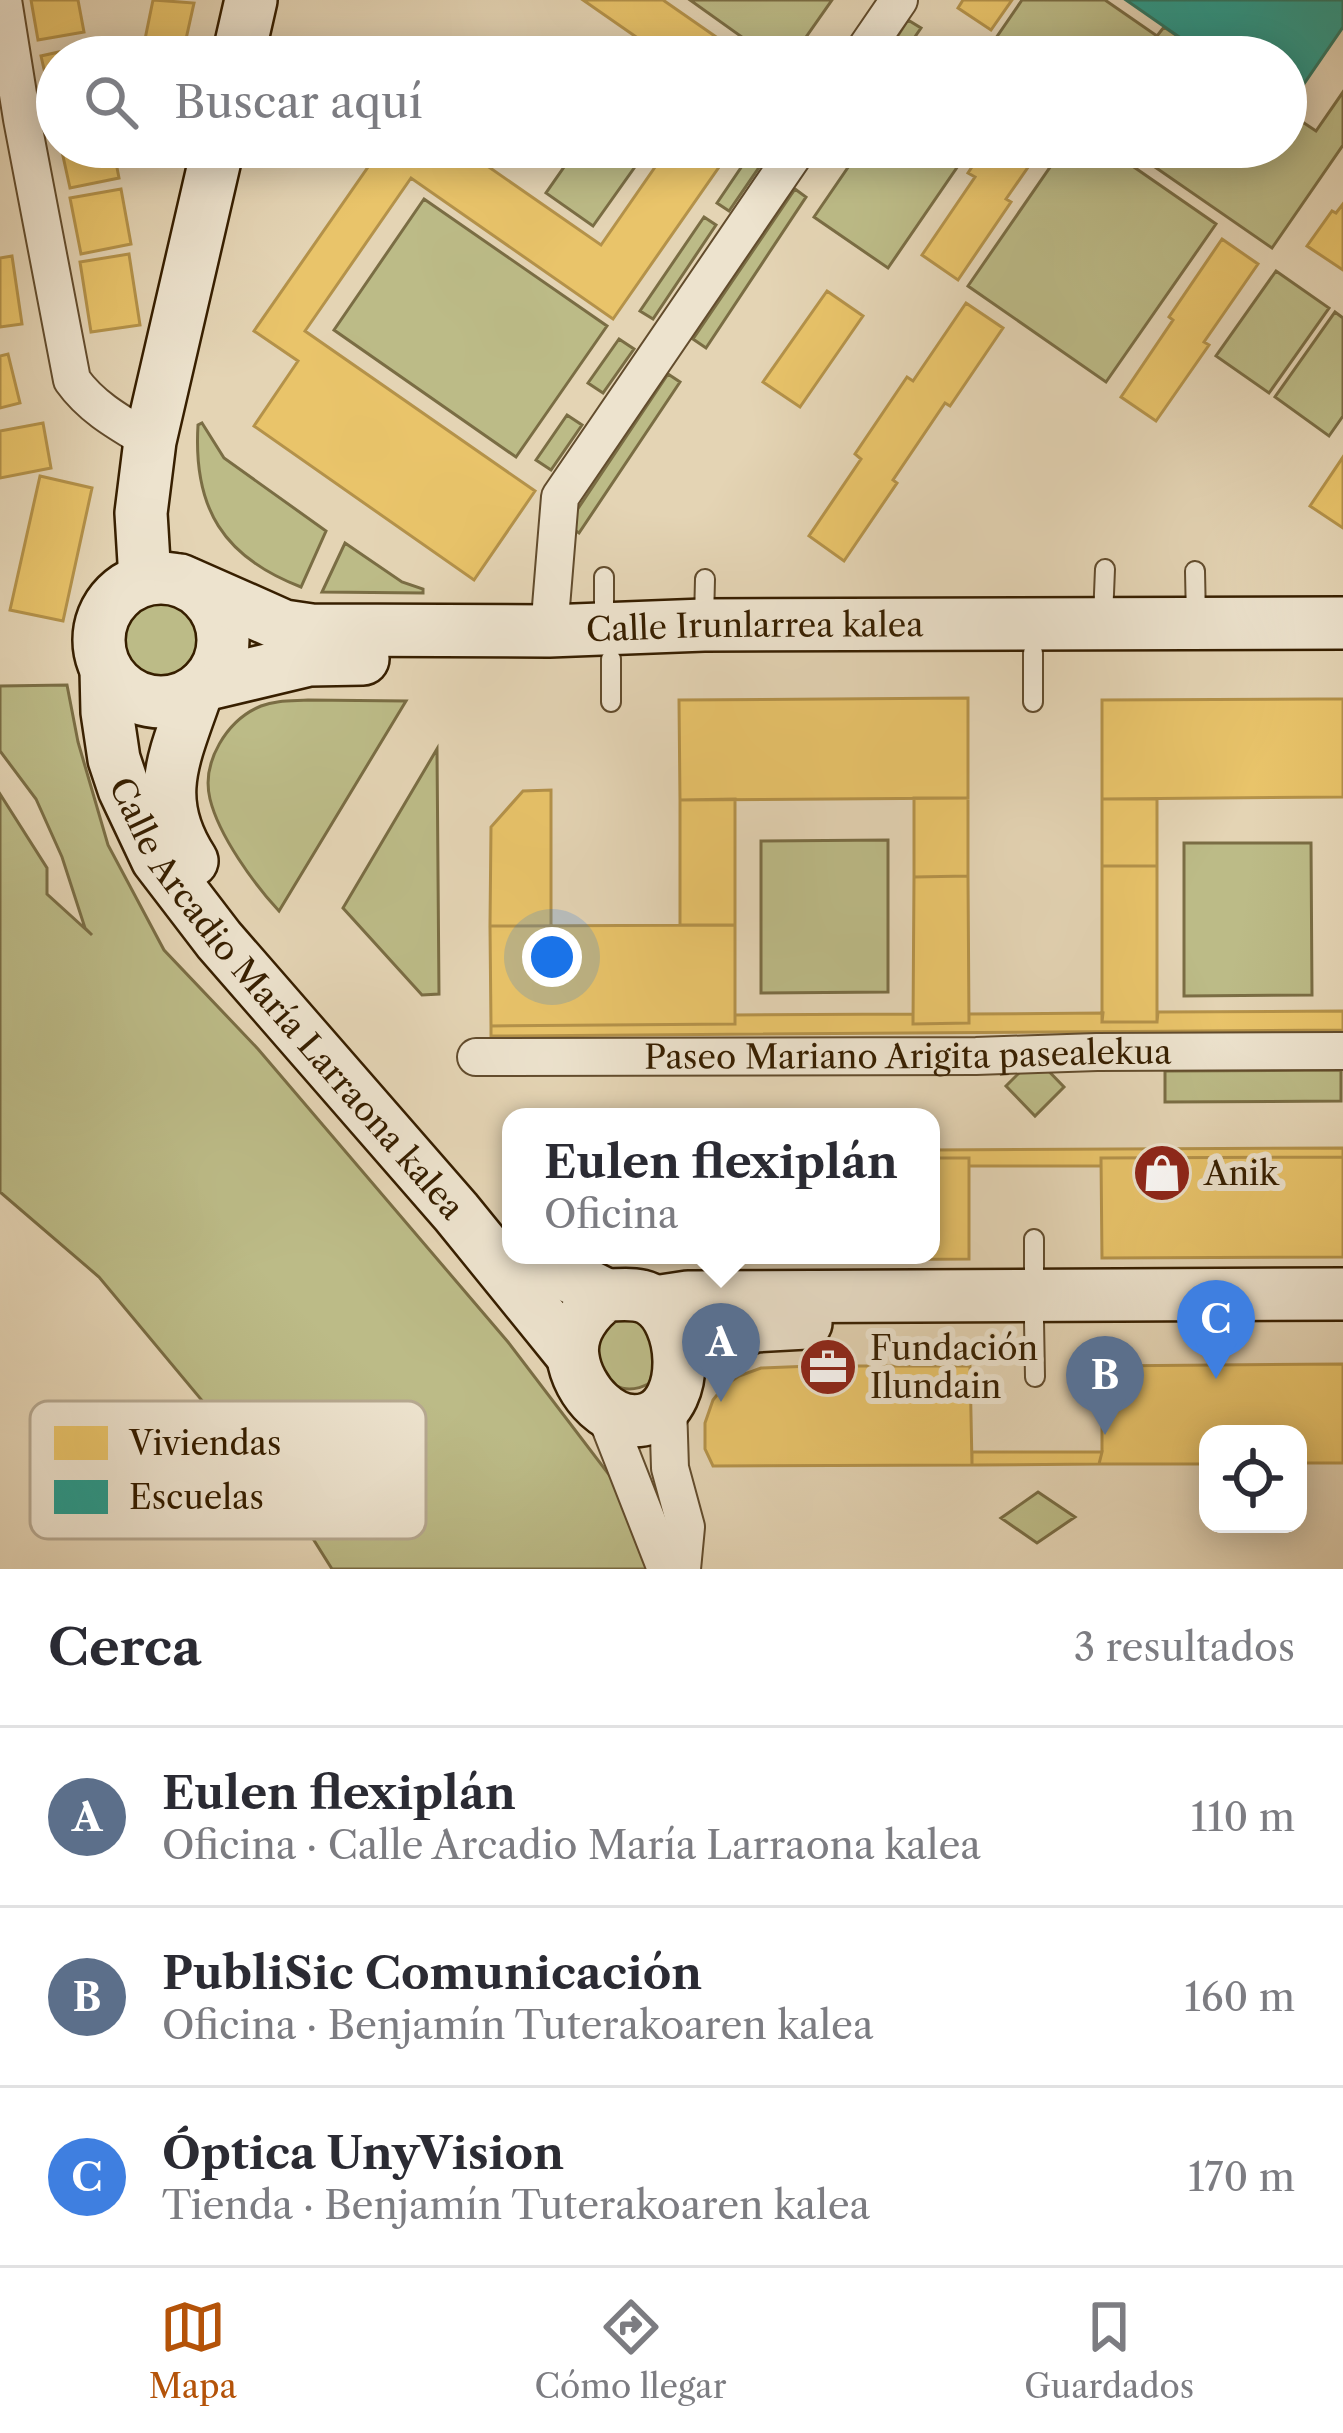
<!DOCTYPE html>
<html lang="es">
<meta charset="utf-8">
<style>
body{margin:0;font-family:"Libre Caslon Text",serif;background:#f7f7f7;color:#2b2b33}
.controls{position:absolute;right:36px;bottom:36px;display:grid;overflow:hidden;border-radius:24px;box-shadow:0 6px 30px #0003}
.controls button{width:108px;height:108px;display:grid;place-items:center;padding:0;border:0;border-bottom:3px solid #e1e1e2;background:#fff;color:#2b2b33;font:60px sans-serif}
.you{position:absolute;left:552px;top:957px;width:42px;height:42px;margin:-30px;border:9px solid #fff;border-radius:50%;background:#1a73e8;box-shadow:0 0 0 18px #1a73e833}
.badge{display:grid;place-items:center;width:78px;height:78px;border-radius:50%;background:#b45309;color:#fff;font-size:39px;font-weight:700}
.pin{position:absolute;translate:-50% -99px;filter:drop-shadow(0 3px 6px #0008)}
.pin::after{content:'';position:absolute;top:63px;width:42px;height:36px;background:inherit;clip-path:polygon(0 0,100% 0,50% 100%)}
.popup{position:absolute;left:502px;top:1108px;width:438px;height:156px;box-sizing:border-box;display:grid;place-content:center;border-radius:24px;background:#fff;filter:drop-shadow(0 3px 9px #0005);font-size:39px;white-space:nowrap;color:#7c7c81}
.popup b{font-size:45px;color:#2b2b33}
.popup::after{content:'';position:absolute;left:50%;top:100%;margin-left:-24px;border:24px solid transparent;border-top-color:#fff}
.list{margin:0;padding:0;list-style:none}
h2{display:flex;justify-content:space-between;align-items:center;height:156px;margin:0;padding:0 48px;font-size:51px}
h2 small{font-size:39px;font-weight:400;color:#7c7c81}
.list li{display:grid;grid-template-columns:78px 1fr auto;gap:36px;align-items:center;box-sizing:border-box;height:180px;padding:0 48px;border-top:3px solid #e1e1e2}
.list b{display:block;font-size:45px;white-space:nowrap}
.list p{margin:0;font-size:39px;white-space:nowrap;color:#7c7c81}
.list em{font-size:39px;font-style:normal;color:#7c7c81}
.icon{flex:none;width:66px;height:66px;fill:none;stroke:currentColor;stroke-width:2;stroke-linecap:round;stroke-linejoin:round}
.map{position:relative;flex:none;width:1343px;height:1569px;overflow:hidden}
.search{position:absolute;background:#fff;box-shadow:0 6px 30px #0003;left:36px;right:36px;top:36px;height:132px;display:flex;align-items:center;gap:30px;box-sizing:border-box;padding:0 42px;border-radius:66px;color:#7c7c81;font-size:45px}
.sheet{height:696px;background:#fff}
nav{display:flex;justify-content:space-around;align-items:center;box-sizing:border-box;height:168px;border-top:3px solid #e1e1e2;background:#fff;font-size:33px;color:#7c7c81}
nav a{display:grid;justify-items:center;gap:6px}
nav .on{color:#b45309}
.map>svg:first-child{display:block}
.green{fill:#bcbb87;stroke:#7a6d44;stroke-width:3}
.homes{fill:#e9c46a;stroke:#b4924a;stroke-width:3}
.schools{fill:#2a9d8f;stroke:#2e7764;stroke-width:3}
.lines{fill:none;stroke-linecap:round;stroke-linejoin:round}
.lane-casing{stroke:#624c2d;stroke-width:22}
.street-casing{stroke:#624c2d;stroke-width:40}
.secondary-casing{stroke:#371f00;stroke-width:56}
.lane{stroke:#ede3ce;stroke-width:18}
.street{stroke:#ede3ce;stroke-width:36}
.secondary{stroke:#ede3ce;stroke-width:51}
.labels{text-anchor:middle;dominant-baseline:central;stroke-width:12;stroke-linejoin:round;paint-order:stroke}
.street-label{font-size:33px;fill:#371f00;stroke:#ede3ce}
.poi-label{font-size:33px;fill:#371f00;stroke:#ede3ce;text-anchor:start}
.key{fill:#ede3ce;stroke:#b6a890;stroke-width:3}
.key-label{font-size:33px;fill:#371f00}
</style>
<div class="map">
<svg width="1343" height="1569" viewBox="0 0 1343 1569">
<rect width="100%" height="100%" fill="#e4d4b4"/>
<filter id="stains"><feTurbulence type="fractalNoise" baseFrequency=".00167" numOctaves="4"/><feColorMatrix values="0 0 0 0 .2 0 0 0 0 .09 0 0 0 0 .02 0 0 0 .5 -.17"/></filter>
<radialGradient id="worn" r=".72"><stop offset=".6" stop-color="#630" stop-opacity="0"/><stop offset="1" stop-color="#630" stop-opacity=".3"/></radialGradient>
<!-- green -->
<path class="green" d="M690,0H832L792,57H770Z
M1022,0H1105L1157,36L1164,27L1208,57H996L987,51Z
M908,20L921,28L901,57H884Z
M1343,92V145L1272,248L1126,147H1286V111L1316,131Z
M578,147H649L593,226L546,193Z
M755,147H773L729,211L717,203Z
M862,147H971L888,268L814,217Z
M1064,147H1105L1216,224L1106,382L968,286Z
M795,189L806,197L706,348L693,339Z
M424,199L607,326L516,457L334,330Z
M704,217L716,225L653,319L640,311Z
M1276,271L1329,308L1269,393L1216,356Z
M1335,312L1343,318V416L1329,436L1275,397Z
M619,339L634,349L603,393L588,383Z
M668,374L680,382L579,533L567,525Z
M567,415L582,425L551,470L536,460Z
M202,423L224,458L326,531L301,587C223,557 193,508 198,425Z
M345,543L402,582L423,589V593L322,592Z
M161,592C192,606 213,635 186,665C137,719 70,602 161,592Z
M67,685L78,742L108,845L164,950L258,1049L508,1342L617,1485L666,1569H332L300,1518L99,1277L0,1192V794L47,868V894L92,935L85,928L62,857L36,799L0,751V686Z
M308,700L406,701L279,911C254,884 219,836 210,799C201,762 227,720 261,706C276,700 292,701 308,700Z
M437,749L439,994L422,995L343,908Z
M888,840V992L761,993V841Z
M1311,843L1312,995L1184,996V843Z
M1035,1057L1064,1087L1035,1116L1006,1086Z
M1341,1070V1101L1165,1102V1071Z
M622,1319L645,1323L664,1351L650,1383C628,1395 616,1388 598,1374L595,1340L611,1323Z
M1038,1492L1075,1517L1037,1543L1001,1518Z"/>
<!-- homes -->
<path class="homes" d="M31,0H78L84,32L38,40Z
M153,0L194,3L182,57L143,49Z
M583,0H663L745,57H665Z
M963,0H1012L991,30L958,8Z
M90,45L93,57H57V103L52,104L41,56Z
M143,49L180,57H141Z
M61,147H113L119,178L70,188Z
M382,147H460L601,245L669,147H733L613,319L411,178L305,331L535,491L474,580L254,426L298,361L254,331Z
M985,147H1042L1006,199L1011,202L958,280L922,255L975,177L968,173Z
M121,189L131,244L81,254L70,198Z
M1343,204V270L1307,246L1332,211L1336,213Z
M1222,239L1258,264L1204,342L1209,345L1156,421L1121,397L1173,320L1169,317Z
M129,254L140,325L91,332L80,262Z
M12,256L22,324L0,327V258Z
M827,291L863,316L800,407L763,382Z
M966,303L1003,328L950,406L945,403L893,480L897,483L844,561L809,536L861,459L855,454L907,377L913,381Z
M8,354L20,403L0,408V356Z
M43,423L51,468L0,478V431Z
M1343,457V528L1310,506Z
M40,476L92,488L63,621L10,610Z
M968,698V798L680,800L679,700Z
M1318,699H1343V797L1102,799V700Z
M551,790V926H490L491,827L523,791Z
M914,798H968V876L914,877Z
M735,799V925H680V800Z
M1102,799H1157V866H1102Z
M1102,866H1157V1022H1102Z
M968,876L969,1023L913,1024L914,877Z
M735,925V1024L491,1026L490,926Z
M1343,1011V1030L491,1036V1026L735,1024V1015L913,1014V1024L969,1023V1014L1103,1013L1102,1022H1157L1158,1012Z
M1343,1148V1157L1101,1158V1166H969V1158H931V1150Z
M1343,1157V1257L1102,1258L1101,1158Z
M931,1158H969V1259L644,1261L617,1255H931Z
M1343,1364V1463H1298V1434H1208V1464H1099L1102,1452V1366Z
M812,1366H970L972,1465L713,1466L705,1449V1423L713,1400L724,1386L739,1376L761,1368Z
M972,1452H1102L1099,1464L978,1465H972Z"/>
<!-- schools -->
<path class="schools" d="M1126,0H1343V27L1286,110V57H1208Z"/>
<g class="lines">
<!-- lane casing -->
<g class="lane-casing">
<path id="lane" d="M1195,571L1196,619
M604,577V626
M1103,618L1105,569
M704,620L705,579
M611,702V659
M1033,702V653
M1034,1290V1239
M1034,1321L1035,1377"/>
</g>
<!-- street casing -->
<g class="street-casing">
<g id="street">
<path d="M3,0L22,119L72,380C92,408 120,423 150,441"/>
<path d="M860,57L899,0"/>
<path d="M549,631L560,497L799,147"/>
<path id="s1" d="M476,1057L976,1056L1097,1052L1343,1051"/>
<path d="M668,1405L670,1468L686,1527L682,1569"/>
<path d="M604,1411L666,1569"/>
</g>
</g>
<!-- secondary casing -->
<g class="secondary-casing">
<g id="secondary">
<path d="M238,57L251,0"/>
<circle cx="161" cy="640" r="62"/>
<path d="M145,579L141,513L150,441L218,147"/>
<path id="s2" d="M180,580L284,626L311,630L549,631L704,625L1343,623"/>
<path id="s3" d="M106,670L107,712L114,759L124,789L157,859L219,940L456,1212L572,1355"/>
<path d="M204,685L309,660L363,659"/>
<path d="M192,861C151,798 175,756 197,691"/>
<path d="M537,1255L559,1271L606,1295"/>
<path d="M606,1295C621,1295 638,1292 651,1300C686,1320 691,1402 650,1418C612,1432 577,1390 573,1357C569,1331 587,1309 606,1295Z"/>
<path d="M655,1302L688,1297L1343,1294"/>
<path d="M681,1356L754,1326L806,1323"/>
</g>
</g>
<!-- lane -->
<use href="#lane" class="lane"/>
<!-- street -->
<use href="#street" class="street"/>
<!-- secondary -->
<use href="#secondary" class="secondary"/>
</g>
<!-- icons -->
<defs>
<g id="shop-disc" transform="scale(3)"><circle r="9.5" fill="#8f2418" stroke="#ede3ce"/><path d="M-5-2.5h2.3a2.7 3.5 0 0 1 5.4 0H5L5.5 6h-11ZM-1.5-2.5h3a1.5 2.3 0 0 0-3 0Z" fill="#fff"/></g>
<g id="office-disc" transform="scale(3)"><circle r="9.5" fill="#8f2418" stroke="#ede3ce"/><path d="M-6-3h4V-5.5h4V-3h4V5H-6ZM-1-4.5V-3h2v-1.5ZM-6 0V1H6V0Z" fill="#fff"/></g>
</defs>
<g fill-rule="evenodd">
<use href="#shop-disc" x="1162" y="1173"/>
<use href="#office-disc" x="828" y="1367"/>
</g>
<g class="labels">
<!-- street labels -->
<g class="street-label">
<text stroke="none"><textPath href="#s2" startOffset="585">Calle Irunlarrea kalea</textPath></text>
<text stroke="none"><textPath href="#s3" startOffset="387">Calle Arcadio María Larraona kalea</textPath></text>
<text stroke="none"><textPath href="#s1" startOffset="432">Paseo Mariano Arigita pasealekua</textPath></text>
</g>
<!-- poi labels -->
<g class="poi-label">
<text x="1204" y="1173">Anik</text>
<text x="870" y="1348">Fundación<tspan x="870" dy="38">Ilundain</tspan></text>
</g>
</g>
<!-- legend -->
<rect x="30" y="1401" width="396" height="138" rx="18" class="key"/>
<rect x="54" y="1426" width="54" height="34" fill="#e9c46a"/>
<rect x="54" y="1480" width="54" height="34" fill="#2a9d8f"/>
<g class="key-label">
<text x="129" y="1455">Viviendas</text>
<text x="129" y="1509">Escuelas</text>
</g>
<rect width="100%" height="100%" filter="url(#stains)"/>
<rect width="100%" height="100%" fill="url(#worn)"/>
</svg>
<div class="controls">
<button><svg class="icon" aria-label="locate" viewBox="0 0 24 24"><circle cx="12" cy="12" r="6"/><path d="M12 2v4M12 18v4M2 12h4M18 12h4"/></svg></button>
</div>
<div class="you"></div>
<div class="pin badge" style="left:721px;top:1402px;background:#5c6f8a">A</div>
<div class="popup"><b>Eulen flexiplán</b>Oficina</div>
<div class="pin badge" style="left:1105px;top:1435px;background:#5c6f8a">B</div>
<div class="pin badge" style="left:1216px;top:1379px;background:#3f7fe0">C</div>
<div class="search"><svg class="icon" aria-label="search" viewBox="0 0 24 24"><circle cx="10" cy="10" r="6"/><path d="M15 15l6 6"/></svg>Buscar aquí</div>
</div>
<section class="sheet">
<h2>Cerca<small>3 resultados</small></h2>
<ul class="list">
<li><span class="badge" style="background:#5c6f8a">A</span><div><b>Eulen flexiplán</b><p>Oficina · Calle Arcadio María Larraona kalea</p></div><em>110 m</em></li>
<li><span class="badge" style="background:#5c6f8a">B</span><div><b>PubliSic Comunicación</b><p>Oficina · Benjamín Tuterakoaren kalea</p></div><em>160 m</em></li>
<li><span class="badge" style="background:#3f7fe0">C</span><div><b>Óptica UnyVision</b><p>Tienda · Benjamín Tuterakoaren kalea</p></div><em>170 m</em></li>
</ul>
</section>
<nav>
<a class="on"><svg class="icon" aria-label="map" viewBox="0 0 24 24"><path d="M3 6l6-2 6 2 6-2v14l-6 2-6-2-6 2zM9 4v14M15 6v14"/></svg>Mapa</a>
<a><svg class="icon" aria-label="directions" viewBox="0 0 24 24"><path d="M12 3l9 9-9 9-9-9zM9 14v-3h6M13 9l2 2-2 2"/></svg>Cómo llegar</a>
<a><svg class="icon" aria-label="saved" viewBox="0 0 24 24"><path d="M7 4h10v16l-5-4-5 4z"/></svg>Guardados</a>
</nav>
